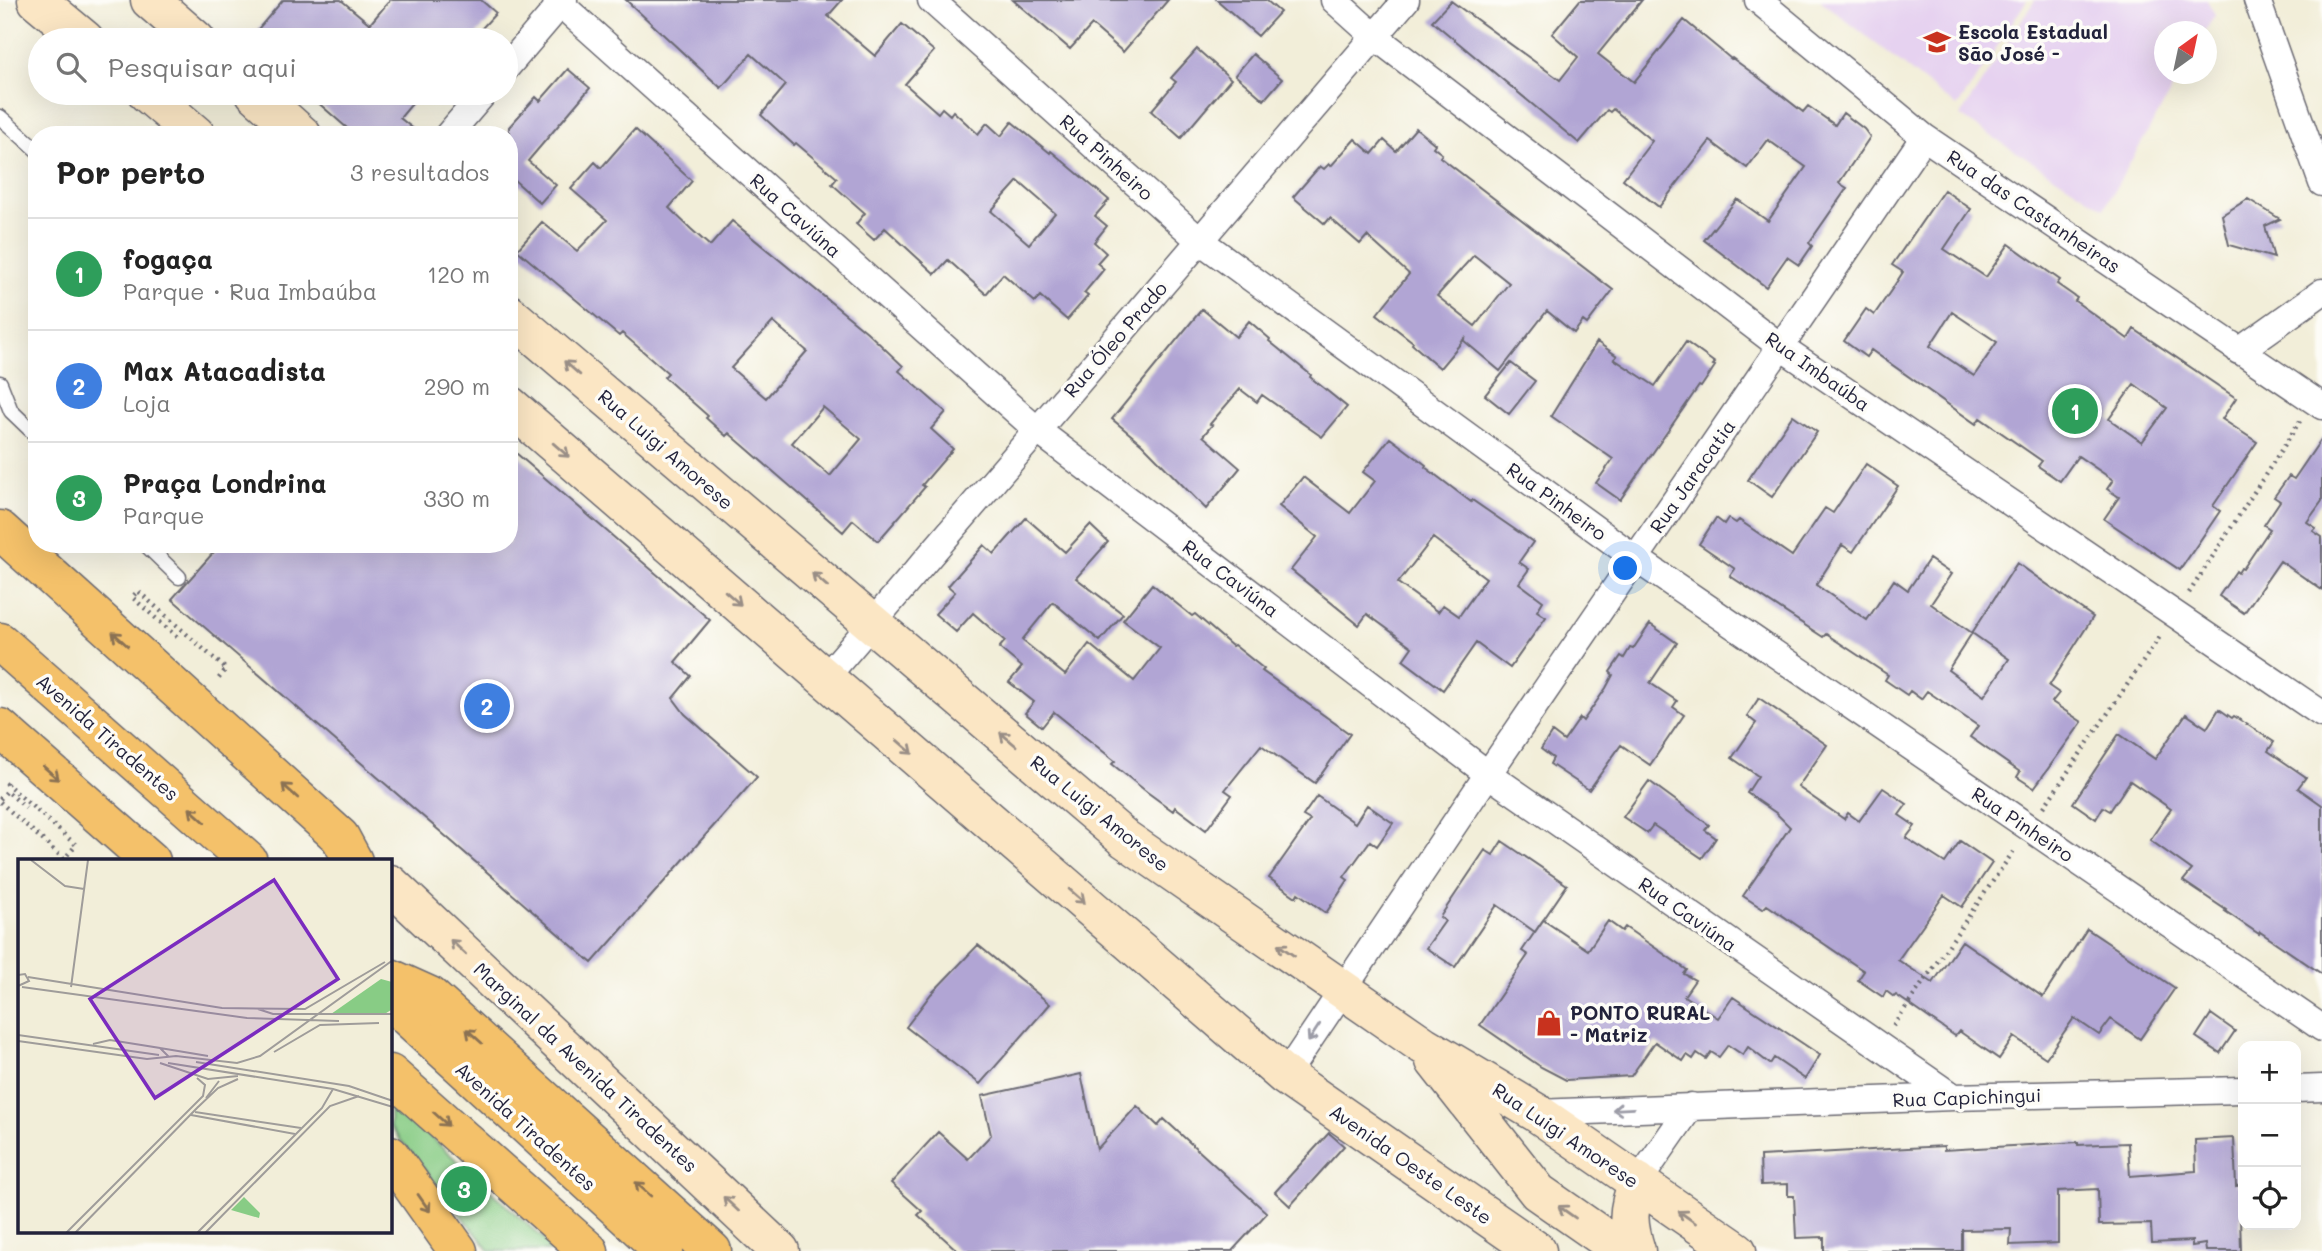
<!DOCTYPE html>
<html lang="pt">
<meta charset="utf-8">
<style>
body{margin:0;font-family:Mali,sans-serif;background:#f6f6f6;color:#222}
.controls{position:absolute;right:21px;bottom:21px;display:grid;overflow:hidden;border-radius:14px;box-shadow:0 7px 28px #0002}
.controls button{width:63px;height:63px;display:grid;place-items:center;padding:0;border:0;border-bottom:2px solid #e0e0e0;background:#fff;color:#222;font:35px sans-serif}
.compass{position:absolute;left:2154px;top:21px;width:63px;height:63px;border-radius:50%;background:#fff;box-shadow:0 7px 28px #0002;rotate:33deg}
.you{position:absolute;left:1626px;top:569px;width:24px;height:24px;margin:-18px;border:5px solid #fff;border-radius:50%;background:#1a73e8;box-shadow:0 0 0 10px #1a73e833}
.badge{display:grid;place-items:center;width:46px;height:46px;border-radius:50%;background:#c8321e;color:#fff;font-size:23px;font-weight:700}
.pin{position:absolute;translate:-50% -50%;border:4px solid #fff;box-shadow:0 2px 7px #0006}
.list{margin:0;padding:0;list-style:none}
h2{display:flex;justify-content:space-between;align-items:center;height:91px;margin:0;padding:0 28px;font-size:30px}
h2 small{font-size:23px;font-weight:400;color:#767676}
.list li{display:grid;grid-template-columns:46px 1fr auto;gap:21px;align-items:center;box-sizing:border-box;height:112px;padding:0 28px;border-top:2px solid #e0e0e0}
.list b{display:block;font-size:26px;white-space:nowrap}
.list p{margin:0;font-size:23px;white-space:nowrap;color:#767676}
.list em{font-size:23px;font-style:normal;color:#767676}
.icon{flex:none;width:38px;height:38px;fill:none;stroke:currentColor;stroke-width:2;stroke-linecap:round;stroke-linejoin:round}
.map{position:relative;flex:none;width:2322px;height:1251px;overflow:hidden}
.search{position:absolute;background:#fff;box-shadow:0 7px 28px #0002;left:28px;top:28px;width:490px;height:77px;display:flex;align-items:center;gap:18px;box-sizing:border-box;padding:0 24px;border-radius:38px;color:#767676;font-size:26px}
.panel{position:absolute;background:#fff;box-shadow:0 7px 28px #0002;left:28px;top:126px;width:490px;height:427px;border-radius:28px}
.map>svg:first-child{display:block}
.built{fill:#e6d2f0}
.green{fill:#88cc85;stroke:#557760;stroke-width:2}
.building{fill:#b1a5d4;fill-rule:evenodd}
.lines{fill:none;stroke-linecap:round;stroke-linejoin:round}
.lane-casing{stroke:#6b6972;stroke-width:17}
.street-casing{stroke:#6b6972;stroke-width:29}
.secondary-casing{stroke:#6b6972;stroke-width:41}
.primary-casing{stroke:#6b6972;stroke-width:41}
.highway-casing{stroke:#6b6972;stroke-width:41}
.path{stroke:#6b6972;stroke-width:4.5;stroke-dasharray:2 5;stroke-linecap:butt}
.lane{stroke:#fff;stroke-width:14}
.street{stroke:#fff;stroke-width:26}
.secondary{stroke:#fbe6c4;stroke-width:38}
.primary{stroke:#f4c16b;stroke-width:38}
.highway{stroke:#f4c16b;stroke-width:38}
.oneway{stroke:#998e86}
.oneway2{stroke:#8b7253}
.oneway3{stroke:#9c9ca7}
.labels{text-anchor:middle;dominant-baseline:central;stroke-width:7;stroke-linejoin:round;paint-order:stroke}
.poi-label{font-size:19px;font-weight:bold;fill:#22223b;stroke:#fdfcf7;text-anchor:start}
.street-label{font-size:19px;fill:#22223b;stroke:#fdfcf7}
.inset-road{fill:none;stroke:#9f9c9a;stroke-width:2}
.view{fill:#7b2cbf;fill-opacity:0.15;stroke:#7b2cbf;stroke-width:3.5}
.inset-edge{fill:none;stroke:#22223b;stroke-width:3.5}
</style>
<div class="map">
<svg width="2322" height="1251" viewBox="0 0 2322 1251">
<rect width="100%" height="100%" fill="#fdfcf7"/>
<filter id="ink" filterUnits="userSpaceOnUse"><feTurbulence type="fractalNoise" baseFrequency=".0143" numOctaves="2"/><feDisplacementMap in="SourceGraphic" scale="14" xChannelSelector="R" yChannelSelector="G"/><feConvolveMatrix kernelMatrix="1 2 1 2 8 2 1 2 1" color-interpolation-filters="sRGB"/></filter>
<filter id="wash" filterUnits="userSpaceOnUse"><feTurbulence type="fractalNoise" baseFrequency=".00686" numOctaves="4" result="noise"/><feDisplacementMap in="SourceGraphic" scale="28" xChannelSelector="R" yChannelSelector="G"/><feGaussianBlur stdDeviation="1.57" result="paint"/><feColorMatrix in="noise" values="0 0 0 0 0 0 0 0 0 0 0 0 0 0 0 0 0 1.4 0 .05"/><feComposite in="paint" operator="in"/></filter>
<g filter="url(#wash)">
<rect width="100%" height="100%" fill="#f2eed9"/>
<!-- built -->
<path class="built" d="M1820,0H2027L1973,84L1957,107Z
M2035,0H2207L2215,15L2205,31L2164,32V74H2181L2104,208L1960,116Z"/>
<!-- green -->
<path class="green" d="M390,1100L557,1251H490L390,1127Z"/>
<g id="blocks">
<!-- building -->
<path class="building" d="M283,0H341L370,24L390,0H481L496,13L471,40H272L258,29Z
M626,0H842L828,16L875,56L902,24L934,51L905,84L938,113L942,108L950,115L953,111L978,134L987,123L1001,136L1012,122L1050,153L1051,151L1109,200L1095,216L1107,226L1094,242L1106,253L1097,263L1104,269L1084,293L1088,296L1067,320L1040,296L1035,302L1003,274L986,294L948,260L935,274L885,228L874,240L856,224L865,213L832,184L837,178L796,143L794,145L761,115L786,85L751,54L721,88ZM1018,181L1055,213L1029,244L991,211Z
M1013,0H1168L1123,52L1092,25L1070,49Z
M1217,0H1266L1280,12L1258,36Z
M1580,0H1642L1598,54L1634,82L1684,20L1731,59L1732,58L1758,77L1803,112L1808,106L1835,125L1843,113L1864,129L1870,137L1839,183L1847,188L1809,243L1812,246L1799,265L1787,257L1766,287L1704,240L1737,199L1768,221L1806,167L1768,140L1747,168L1710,141L1659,207L1623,179L1652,141L1613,109L1610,112L1607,110L1579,143L1432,21L1451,1L1560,80L1578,57L1552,34Z
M1197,49L1231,79L1181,138L1151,111L1176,82L1171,78Z
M1253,54L1282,79L1264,100L1235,75Z
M568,69L590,88L528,161L556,185L540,203L513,179L509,183V127L536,97L540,101Z
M307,93H421L400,118L421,135H355Z
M1416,128L1435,144L1433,147L1442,154L1440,157L1613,290L1587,324L1583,321L1574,333L1547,311L1500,371L1463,340L1466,337L1440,368L1412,344L1413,342L1377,314L1409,274L1367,236L1360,244L1330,218L1325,224L1293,197L1320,166L1324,169L1329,164L1331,166L1355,139L1372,154L1384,140L1396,151ZM1474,255L1509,283L1475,326L1437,296Z
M635,129L692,181L669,208L691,229L710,246L732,221L867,332L903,366L899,371L946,412L931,429L953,449L922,485L925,487L878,541L853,520L843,532L729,433L726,436L706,418L708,416L664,377L668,373L622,333L619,336L517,250L542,222L577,251L607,220L571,189L595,162L601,168ZM773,322L807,351L766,398L731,368ZM823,407L861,439L830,476L792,443Z
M1944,190L1971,209L1944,249L1986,277L2009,244L2060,280L2057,284L2077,298L2075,301L2128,339L2134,329L2236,398L2222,419L2257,442L2213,506L2220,511L2180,570L2104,519L2119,497L2107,489L2113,480L2078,456L2060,481L2038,466L2042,461L1980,418L1976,424L1871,350L1866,357L1844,341L1866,309L1874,315L1892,289L1903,272L1892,265ZM1952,312L1997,342L1974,376L1930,346ZM2134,384L2167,408L2142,442L2109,419Z
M2248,199L2280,219L2265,226L2274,258L2229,245L2222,215Z
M1202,309L1236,337L1249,321L1270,339L1269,341L1311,375L1310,377L1347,407L1322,437L1262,395L1257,402L1240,389L1210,424L1212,425L1203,436L1240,468L1206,509L1142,444L1112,419Z
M1597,342L1617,356L1614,359L1655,386L1686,342L1715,363L1713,365L1715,366L1701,387L1699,386L1620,500L1596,483L1613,459L1551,416Z
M1511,363L1535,381L1509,414L1485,395Z
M1793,415L1817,432L1772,497L1748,480Z
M1390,438L1426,465L1425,467L1471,502L1472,500L1533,542L1519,562L1529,569L1519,583L1543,601L1537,611L1546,617L1510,668L1476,643L1443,690L1403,660L1412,647L1367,614L1359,625L1291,570L1317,537L1279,506L1303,477L1350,513L1375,481L1363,472ZM1433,538L1486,578L1459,616L1443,605L1438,612L1398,583Z
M2322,438V501L2307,522L2316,528L2313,531L2322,537V590L2280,561L2244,613L2219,596L2236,571L2238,573L2241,568L2243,569L2270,529L2264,525L2280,501L2274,497L2289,476L2294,479Z
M509,447L710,620L675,662L691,676L673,698L685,714L757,777L592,963L172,599L221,544H509Z
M1866,464L1898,486L1853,552L1842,545L1816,585L1867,620L1894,580L1908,590L1929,559L1951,574L1931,604L1972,633L1948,670L1984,696L2009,659L1972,633L2017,563L2093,617L2049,686L2059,693L2052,702L2082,722L2034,788L2017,777L2020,772L1970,737L1978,726L1927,691L1921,699L1910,691L1907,695L1885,680L1888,675L1826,634L1823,637L1730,576L1735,569L1699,544L1716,518L1724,524L1728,518L1736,523L1739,520L1792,556L1825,508L1833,513Z
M1026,518L1065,552L1090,525L1108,542L1076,578L1123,614L1100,641L1053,602L1022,640L1065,675L1089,644L1134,681L1160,648L1123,620L1152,584L1192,616L1195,614L1232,646L1234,645L1264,669L1262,671L1350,734L1315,783L1261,745L1225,790L1232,795L1206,830L1175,807L1173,811L1147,792L1112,764L1115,761L1054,712L1042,727L1025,713L1034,702L1009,682L1022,667L999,648L1005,641L973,613L956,632L935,614L955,592L948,586L984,545L994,554Z
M1650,624L1677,643L1650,683L1677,701L1673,707L1684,715L1650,765L1621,745L1589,790L1550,764L1553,758L1541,749L1552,732L1564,741L1580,718L1583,721L1606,688L1613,675L1610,672L1621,656L1624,658L1630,648L1633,649Z
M1759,698L1827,745L1798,787L1844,819L1848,813L1859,821L1883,788L1907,804L1899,815L1915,826L1906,838L1945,863L1960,841L1992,863L1962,907L1944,895L1898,960L1933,983L1962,941L2043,997L2087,929L2175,988L2140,1039L2111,1019L2099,1035L2074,1018L2046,1058L2014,1037L1999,1059L1959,1031L1955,1036L1896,995L1894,997L1886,991L1883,997L1858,980L1864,971L1767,905L1763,909L1743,896L1790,827L1776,813L1747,793L1758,776L1732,758L1756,723L1747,716Z
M2219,709L2232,718L2234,716L2274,742L2268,751L2306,777L2298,788L2322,805V974L2260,932L2259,934L2225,911L2226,910L2183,881L2192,870L2150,840L2171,809L2130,781L2110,811L2103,807L2096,819L2073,803L2119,734L2155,759L2186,714L2207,728Z
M1649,781L1709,825L1705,830L1716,838L1702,858L1653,825L1647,833L1623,817Z
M1317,796L1355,823L1367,805L1393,823L1377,846L1370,841L1344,877L1348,880L1326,913L1298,893L1296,897L1269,878L1310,820L1303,816Z
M1502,841L1567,885L1535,932L1497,905L1455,967L1426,948L1445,921L1440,917L1485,850L1493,855Z
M1543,920L1588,950L1608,921L1622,931L1625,927L1687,970L1684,974L1695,980L1684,996L1718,1018L1733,997L1820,1055L1805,1079L1774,1058L1770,1064L1748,1047L1743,1055L1728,1045L1719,1057L1711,1052L1706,1059L1697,1053L1693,1059L1687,1055L1683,1061L1655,1042L1631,1076L1566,1080L1541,1067L1480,1025L1528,955L1522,951Z
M978,945L1050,1004L980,1084L906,1027L931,994Z
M2211,1014L2235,1031L2220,1053L2196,1037Z
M1081,1074L1097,1149L1137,1106L1158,1126L1164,1119L1267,1213L1232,1251H958L918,1215L922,1211L891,1183L938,1132L968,1159L991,1135L982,1096Z
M1329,1133L1344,1146L1290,1206L1275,1192Z
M2234,1138L2236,1186L2243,1185V1216H2240L2241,1251H2206L2205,1244L2192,1246V1241L2152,1243L2151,1224L2099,1225L2098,1189L2058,1191V1243L2010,1245L2011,1229L1962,1230V1251H1824V1237L1796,1238L1794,1196H1788V1184L1761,1185L1760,1156L1944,1146V1150L2078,1142V1145L2128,1143L2130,1176L2196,1171L2195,1140Z"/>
</g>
</g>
<g filter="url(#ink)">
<use href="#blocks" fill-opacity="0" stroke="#6b6972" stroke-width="2"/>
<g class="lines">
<!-- lane casing -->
<g class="lane-casing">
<path id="lane" d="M0,117L37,150
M0,383L11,411L37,436
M145,544L179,577"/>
</g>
<!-- street casing -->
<g class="street-casing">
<path id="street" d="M556,0L1037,430L1488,774L1953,1097
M931,0L1199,240L1635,558L2322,1028
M1334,0L1374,36L1781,347L2322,714
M1758,0L1924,137L2322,406
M2257,0L2322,183
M506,68L564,0
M448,135L484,93
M2239,351L2322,292
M825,678L1406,0
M1285,1076L1488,774L1924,137
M2296,1089L2322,1088
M1537,1113L1953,1097L2243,1090
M1638,1182L1691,1106"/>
</g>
<!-- secondary casing -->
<g class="secondary-casing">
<path id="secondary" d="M37,0L85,40
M150,0L196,40
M147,93L196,135
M255,93L302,135
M509,314L1125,839L1423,1045L1537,1113L1737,1251
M509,405L1285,1076L1537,1251
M390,884L780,1251
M1435,1061L1538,1192L1623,1251
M1636,1251C1627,1222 1627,1210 1638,1182"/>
</g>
<!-- primary casing -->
<g class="primary-casing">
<path id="primary" d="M390,998L401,1011L664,1251
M390,1074L589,1251"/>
</g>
<!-- highway casing -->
<g class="highway-casing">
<path id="highway" d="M0,530L340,837L353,861
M0,642L248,861
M0,728L151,861
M390,978L430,996L712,1251
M390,1155L458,1251"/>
</g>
<!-- path -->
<path class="path" d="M2189,593L2300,421
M177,637L132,597L138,591L226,669L216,682
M0,799L7,791L26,808
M0,802L64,859L76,845L7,784L11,780
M2044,807L2161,635
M1893,1026L2015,849"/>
<!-- lane -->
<use href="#lane" class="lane"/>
<!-- street -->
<use href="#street" class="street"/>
<!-- secondary -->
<use href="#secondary" class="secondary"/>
<!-- primary -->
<use href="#primary" class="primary"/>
<!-- highway -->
<use href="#highway" class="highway"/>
</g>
<!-- one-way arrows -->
<defs><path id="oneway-shaft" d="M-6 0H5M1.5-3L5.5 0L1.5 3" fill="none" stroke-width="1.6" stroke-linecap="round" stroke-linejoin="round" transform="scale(1.75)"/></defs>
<g class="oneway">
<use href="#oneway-shaft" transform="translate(572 368) rotate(-139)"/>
<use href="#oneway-shaft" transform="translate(561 450) rotate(41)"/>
<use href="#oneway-shaft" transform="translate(820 580) rotate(-139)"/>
<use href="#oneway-shaft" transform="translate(733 598) rotate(41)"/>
<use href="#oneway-shaft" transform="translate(1008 739) rotate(-140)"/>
<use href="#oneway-shaft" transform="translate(905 747) rotate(41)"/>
<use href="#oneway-shaft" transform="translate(1077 896) rotate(41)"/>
<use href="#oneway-shaft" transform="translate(458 947) rotate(-137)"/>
<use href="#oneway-shaft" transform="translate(1286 950) rotate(-145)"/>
<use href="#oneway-shaft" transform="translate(731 1204) rotate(-137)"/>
<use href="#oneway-shaft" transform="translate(1567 1212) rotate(-145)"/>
<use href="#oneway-shaft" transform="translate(1687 1217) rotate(-145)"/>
</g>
<g class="oneway2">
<use href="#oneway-shaft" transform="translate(120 639) rotate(-138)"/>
<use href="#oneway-shaft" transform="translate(51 773) rotate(41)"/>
<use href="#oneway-shaft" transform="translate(290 791) rotate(-138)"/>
<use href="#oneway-shaft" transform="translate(197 815) rotate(-138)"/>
<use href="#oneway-shaft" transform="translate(474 1036) rotate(-138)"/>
<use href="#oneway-shaft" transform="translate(441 1119) rotate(42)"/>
<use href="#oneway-shaft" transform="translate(643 1189) rotate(-138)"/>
<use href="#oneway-shaft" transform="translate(424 1203) rotate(55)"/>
</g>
<g class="oneway3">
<use href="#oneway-shaft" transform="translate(1314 1033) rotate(123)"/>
<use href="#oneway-shaft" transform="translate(1623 1109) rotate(177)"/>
</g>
</g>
<!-- icons -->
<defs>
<g id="school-bare" transform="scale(2.1)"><path d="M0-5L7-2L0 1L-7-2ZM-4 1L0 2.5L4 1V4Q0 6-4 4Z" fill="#c8321e" stroke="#fdfcf7" stroke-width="2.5" paint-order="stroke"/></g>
<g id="shop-bare" transform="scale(2.1)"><path d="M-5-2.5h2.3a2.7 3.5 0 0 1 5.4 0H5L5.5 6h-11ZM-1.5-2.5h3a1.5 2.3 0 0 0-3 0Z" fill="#c8321e" stroke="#fdfcf7" stroke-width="2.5" paint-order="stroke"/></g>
</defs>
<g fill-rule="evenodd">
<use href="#school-bare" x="1937" y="42"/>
<use href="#shop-bare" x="1549" y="1023"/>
</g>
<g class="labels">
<!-- poi labels -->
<g class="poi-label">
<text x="1958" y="31">Escola Estadual<tspan x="1958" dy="22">São José -</tspan></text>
<text x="1570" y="1012">PONTO RURAL<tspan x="1570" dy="22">- Matriz</tspan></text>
</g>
<!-- street labels -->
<g class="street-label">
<text transform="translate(1107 157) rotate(42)">Rua Pinheiro</text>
<text transform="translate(2034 211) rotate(34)">Rua das Castanheiras</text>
<text transform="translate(796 215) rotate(42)">Rua Caviúna</text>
<text transform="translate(1115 339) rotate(-49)">Rua Óleo Prado</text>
<text transform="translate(1818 371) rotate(35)">Rua Imbaúba</text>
<text transform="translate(666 449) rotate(41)">Rua Luigi Amorese</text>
<text transform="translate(1692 476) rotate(-55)">Rua Jaracatia</text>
<text transform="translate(1557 501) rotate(36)">Rua Pinheiro</text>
<text transform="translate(1231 578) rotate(37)">Rua Caviúna</text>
<text transform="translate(108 737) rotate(41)">Avenida Tiradentes</text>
<text transform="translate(1100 813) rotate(39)">Rua Luigi Amorese</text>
<text transform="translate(2023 824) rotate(34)">Rua Pinheiro</text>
<text transform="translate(1688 914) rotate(35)">Rua Caviúna</text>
<text transform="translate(586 1067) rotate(43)">Marginal da Avenida Tiradentes</text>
<text transform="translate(1967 1097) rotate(-2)">Rua Capichingui</text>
<text transform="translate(526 1126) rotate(42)">Avenida Tiradentes</text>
<text transform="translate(1566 1135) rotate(34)">Rua Luigi Amorese</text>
<text transform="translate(1411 1164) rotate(35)">Avenida Oeste Leste</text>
</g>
</g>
<!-- overview -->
<g transform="translate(18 859)">
<rect width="374" height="374" fill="#f2eed9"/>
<path d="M363,120L374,123L373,151L365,156L313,155ZM226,338L242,354L241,359L213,351Z" fill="#88cc85"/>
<path class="inset-road" d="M13,1L47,27L66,30M0,116L7,115L11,122L0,127M10,118L204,149L287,150L367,103M4,128L229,159L321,162M53,128L70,1M240,150L255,155H375M0,176L141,196M0,182L129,200L158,197L219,204L242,197L375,101M75,185L92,181L142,189L151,198M142,189L190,197M256,193L302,166L361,164M178,203L331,227L375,242M142,204L190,220L220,217M150,204L315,230L375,248M188,239L201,222M179,249L200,229L220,220M177,253L283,269M173,256L277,275M48,374L185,237L187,226L179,219M57,374L180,248M179,374L304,249L315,230M187,374L312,247L341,237"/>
<path class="view" d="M256,21L320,120L137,239L72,140Z"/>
<rect width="374" height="374" class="inset-edge"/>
</g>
</svg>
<div class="controls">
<button>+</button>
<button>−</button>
<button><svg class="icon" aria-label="locate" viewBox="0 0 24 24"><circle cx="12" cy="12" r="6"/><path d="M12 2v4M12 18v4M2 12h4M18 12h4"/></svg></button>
</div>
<svg class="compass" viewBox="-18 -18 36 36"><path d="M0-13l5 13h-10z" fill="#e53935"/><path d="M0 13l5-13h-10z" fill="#767676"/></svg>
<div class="you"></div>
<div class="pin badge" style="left:2075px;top:411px;background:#2e9e5b">1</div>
<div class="pin badge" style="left:487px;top:706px;background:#3f7fe0">2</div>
<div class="pin badge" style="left:464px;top:1189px;background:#2e9e5b">3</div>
<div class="search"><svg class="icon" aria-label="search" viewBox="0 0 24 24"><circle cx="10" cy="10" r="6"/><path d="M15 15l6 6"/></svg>Pesquisar aqui</div>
<section class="panel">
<h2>Por perto<small>3 resultados</small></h2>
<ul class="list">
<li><span class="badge" style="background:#2e9e5b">1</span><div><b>fogaça</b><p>Parque · Rua Imbaúba</p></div><em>120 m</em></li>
<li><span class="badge" style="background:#3f7fe0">2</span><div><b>Max Atacadista</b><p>Loja</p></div><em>290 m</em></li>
<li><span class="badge" style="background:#2e9e5b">3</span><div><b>Praça Londrina</b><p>Parque</p></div><em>330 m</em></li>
</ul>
</section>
</div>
